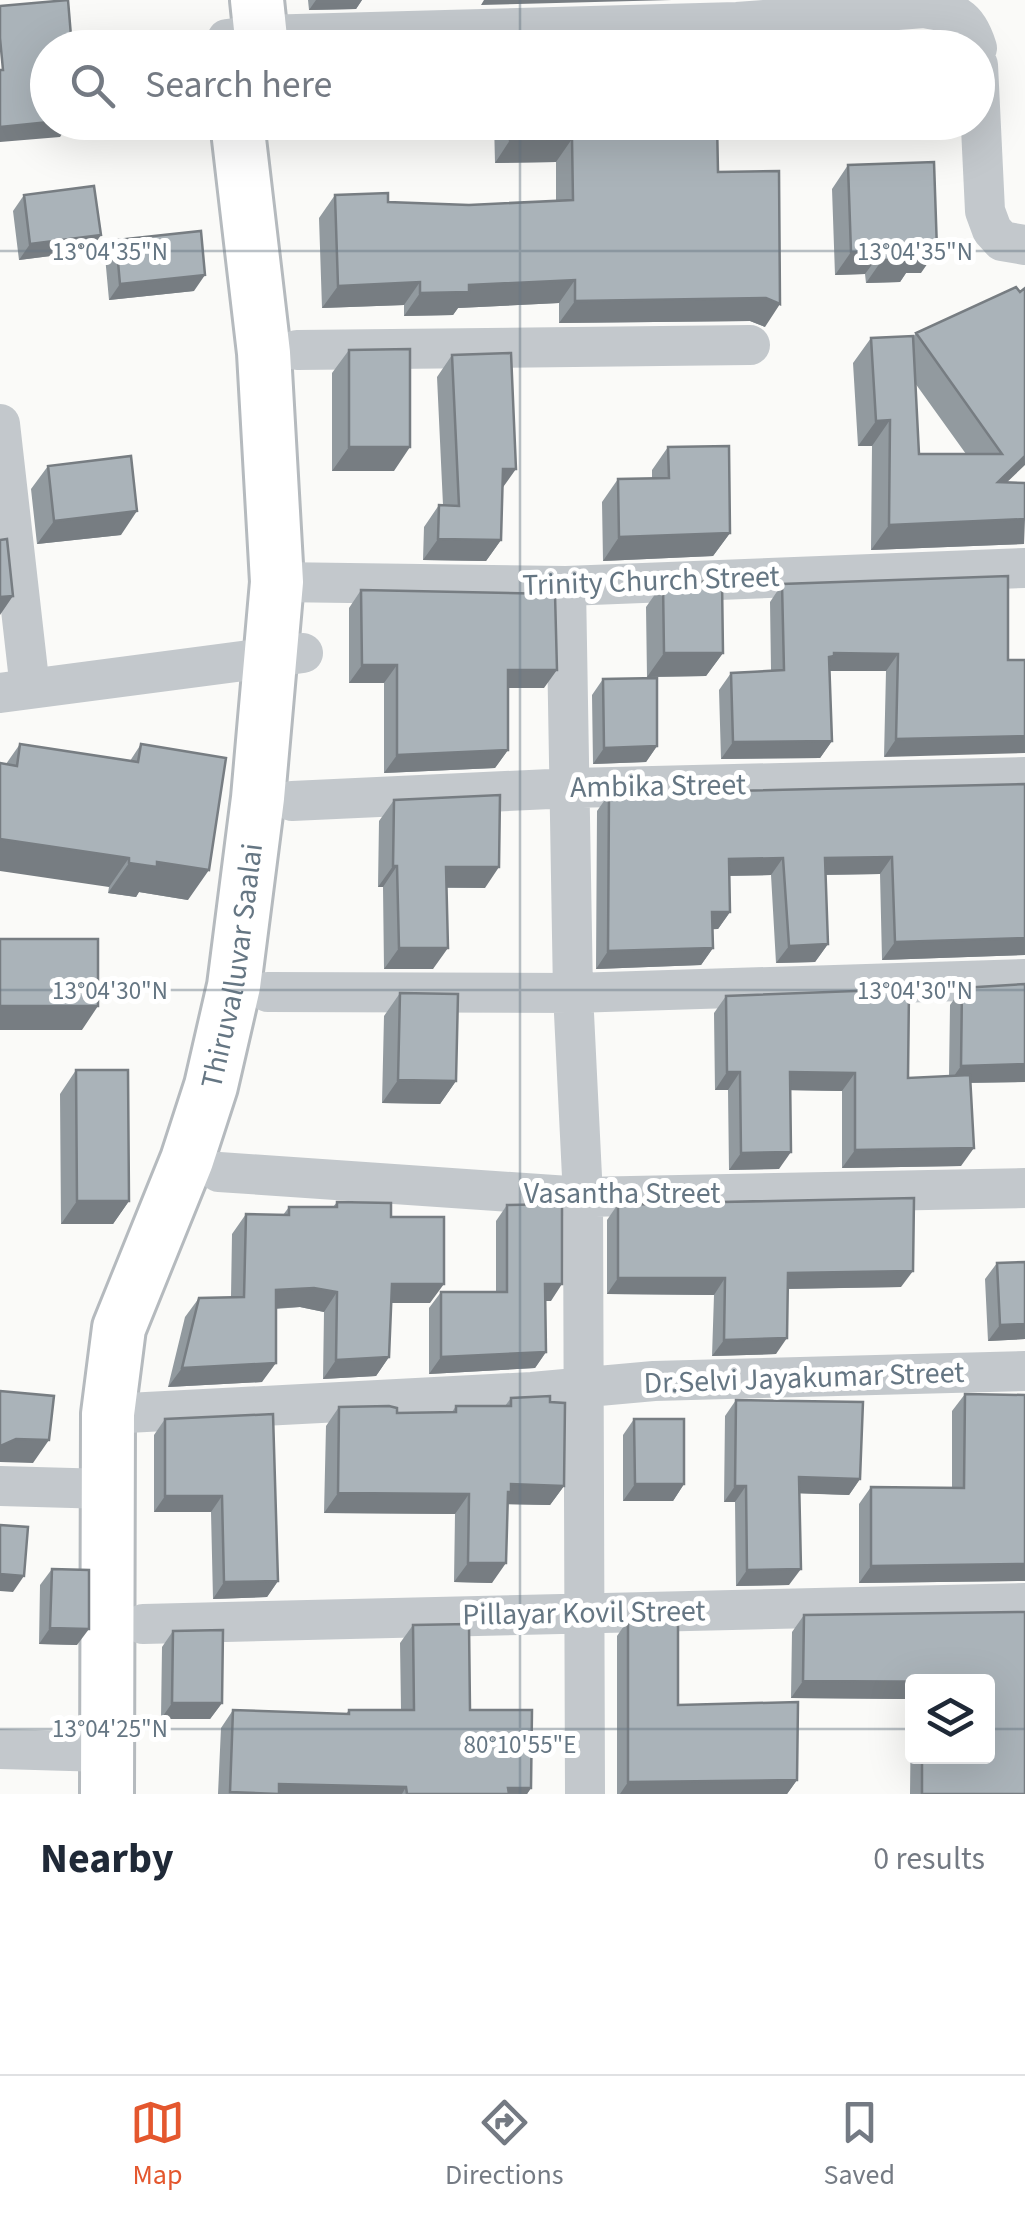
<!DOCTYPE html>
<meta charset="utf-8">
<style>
body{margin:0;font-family:"Source Sans 3",sans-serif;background:#f6f6f7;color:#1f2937}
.controls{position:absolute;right:30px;bottom:30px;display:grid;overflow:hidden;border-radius:10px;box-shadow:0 10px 40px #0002}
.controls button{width:90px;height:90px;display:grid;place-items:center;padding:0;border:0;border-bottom:2px solid #e0e1e3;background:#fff;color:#1f2937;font:50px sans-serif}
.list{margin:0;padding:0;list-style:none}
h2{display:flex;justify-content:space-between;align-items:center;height:130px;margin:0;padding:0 40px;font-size:42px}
h2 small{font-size:32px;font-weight:400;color:#747a83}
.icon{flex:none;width:55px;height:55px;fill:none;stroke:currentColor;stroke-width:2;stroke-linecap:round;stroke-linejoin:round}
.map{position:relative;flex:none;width:1025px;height:1794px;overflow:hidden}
.search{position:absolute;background:#fff;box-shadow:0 10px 40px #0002;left:30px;right:30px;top:30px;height:110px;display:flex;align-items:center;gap:25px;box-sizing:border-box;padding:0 35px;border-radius:55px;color:#747a83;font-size:38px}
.sheet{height:280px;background:#fff}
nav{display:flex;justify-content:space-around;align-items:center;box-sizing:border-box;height:140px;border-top:2px solid #e0e1e3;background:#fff;font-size:28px;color:#747a83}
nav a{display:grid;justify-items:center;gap:5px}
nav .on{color:#e4572e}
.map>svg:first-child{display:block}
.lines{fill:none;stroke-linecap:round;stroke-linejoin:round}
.major-casing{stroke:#b5babe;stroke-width:58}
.minor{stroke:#c3c8cc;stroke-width:40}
.major{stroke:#fff;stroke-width:52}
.wall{fill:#929a9f;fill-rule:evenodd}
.shaded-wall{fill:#777d82}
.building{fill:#aab3b9;stroke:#777d82;stroke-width:2.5}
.ticks{fill:none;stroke:#657683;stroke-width:2.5;stroke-opacity:0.45}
.labels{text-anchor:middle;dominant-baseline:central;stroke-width:10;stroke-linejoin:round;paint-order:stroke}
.street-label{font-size:30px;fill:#657683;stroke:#fff}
.ticks-label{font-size:25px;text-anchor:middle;fill:#657683;stroke:#fff;stroke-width:10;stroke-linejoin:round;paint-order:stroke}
</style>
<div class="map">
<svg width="1025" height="1794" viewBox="0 0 1025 1794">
<rect width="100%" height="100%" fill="#fafaf8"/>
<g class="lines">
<!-- major casing -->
<g class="major-casing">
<g id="major">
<path d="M257,0L262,48"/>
<path id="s1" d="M107,1794L108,1414L119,1328L187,1160L211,1086L234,986L258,798L277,582L264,353L237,122"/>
</g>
</g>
<!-- minor -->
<path class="minor" d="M227,39L260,35L737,22L924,8C955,13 967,15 977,48
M978,65L985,211L992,230L1002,241L1025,245
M297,350L750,345
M0,424L30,689
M277,582L566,586L1025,568
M566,586L573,993L583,1197L585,1794
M0,693L303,653
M292,801L572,788L1025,777
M268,992L573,993L1025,979
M219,1172L583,1197L1025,1188
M108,1414L532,1392L654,1381L1025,1371
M0,1486L108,1489
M143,1624L1025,1603
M0,1749L105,1752"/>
<!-- major -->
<use href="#major" class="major"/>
</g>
<!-- wall -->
<path class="wall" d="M308,0H362L356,9L309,10Z
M494,122H717L718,172L765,327L750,321L559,323V303L458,308L453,315L404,316V305L322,308L319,218L335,195L388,202L469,205L556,201V162L495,163Z
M848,165L921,273H906L900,282L866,283L865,274L835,275L832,189Z
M24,195L90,251L19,260L13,211Z
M116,240L194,291L109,300L105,256Z
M1016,287L1006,483L1024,544L871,550L872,446H858L853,363L871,338L913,337L916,333ZM915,383L966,454H919Z
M349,350L394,471H332V373Z
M452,355L503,488L501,540L486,561L423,560L424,527L439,505H443L437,377Z
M668,447L730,533L713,556L603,561L602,502L618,479L652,478V470Z
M48,466L121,535L37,544L31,489Z
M663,583L723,653L706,676L647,677L646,607Z
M782,584L1008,660L884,757L886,671H830L832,741L820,758L721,759L719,690L731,673L771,670L770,602Z
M361,590L544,688H508V750L495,768L384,773V683H349V608Z
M603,679L657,746L646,762L593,764L592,695Z
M20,744L130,761L141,744L188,900L139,892L136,897L108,893L109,887L6,764Z
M1025,784V955L882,960L880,874L826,875L828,944L815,962L776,963L771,875L730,876V912L718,929H713V948L701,965L596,969L597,811L609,794Z
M394,800L485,888H447L433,969H384L383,887H378L379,821Z
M962,988L1025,1082L970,1083L961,1166L842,1168V1091L790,1090L779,1169L729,1170L728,1090H715L714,1013L726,996L908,1078L949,1076L950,1005Z
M400,993L456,1081L440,1104L382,1103L384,1016Z
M76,1070L129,1201L113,1224H61L60,1094Z
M337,1202L391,1217L430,1303H391L389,1357L376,1376L323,1379L324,1312L300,1307L276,1309L262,1382L168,1387L185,1317L199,1298L231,1297L232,1234L246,1214L283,1215L289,1207H333Z
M722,1202L901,1287L788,1289L776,1354L712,1356L714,1295L607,1294V1220L618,1204L720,1205Z
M507,1205L551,1301H545L546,1352L535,1368L429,1374V1308L441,1292H496V1221Z
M1025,1262V1339L988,1341L985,1279L997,1263Z
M965,1394L1025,1395V1581L859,1583V1504L871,1487L952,1488V1411Z
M511,1398L550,1402L564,1486L550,1505L508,1504L492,1583L454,1582L455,1514L324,1513L326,1426L339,1407L397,1413L452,1412L456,1406H505Z
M736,1400L860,1479L849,1495L799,1493L789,1585L736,1586L735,1502H724L725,1416Z
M273,1414L278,1581L267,1597L213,1599L211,1512H154V1435L165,1419Z
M634,1419L684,1484L673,1501H623V1435Z
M52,1569L77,1645L39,1644L40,1585Z
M1025,1612V1794H910L911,1708H906V1699L791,1698L792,1632L804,1615ZM912,1682H988V1756H912Z
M628,1620L678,1705L797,1780L787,1794H617V1636Z
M413,1625L470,1710L531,1788L527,1794H218L221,1728L233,1710L346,1714L349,1710H401L400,1643Z
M173,1631L222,1703L210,1719H161L162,1647Z"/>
<!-- shaded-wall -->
<path class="shaded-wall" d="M316,0H362L356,9L309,10Z
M484,0H672L481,5Z
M49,122H70L60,137L0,142V127Z
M572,139L556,162L495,163L510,140Z
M101,235L90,251L19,260L30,244Z
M916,250H937L921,273H906L900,282L866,283L882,260Z
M882,251L865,274L835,275L851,252Z
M205,275L194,291L109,300L120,284Z
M575,280L559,303L458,308L453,315L404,316L420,293L469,285Z
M420,282L404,305L322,308L338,286Z
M766,298L780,304L765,327L750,321L559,323L575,301Z
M890,420L872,446H858L876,421Z
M349,447H410L394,471H332Z
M1025,456V465L980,508L998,482Z
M503,469H516L501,490Z
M137,511L121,535L37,544L54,521Z
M1025,519L1024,544L871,550L889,525Z
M730,533L713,556L603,561L619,537Z
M438,539L501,540L486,561L423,560Z
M13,596L0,615V597Z
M664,653H723L706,676L647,677Z
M834,653L898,654L886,671H824L829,657Z
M362,665H397L384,683H349Z
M508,670H557L544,688H495Z
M1025,736V753L884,757L896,739Z
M832,741L820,758L721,759L733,742Z
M657,746L646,762L593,764L604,748Z
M508,750L495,768L384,773L397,755Z
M0,839L129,858L109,887L0,871Z
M892,857L880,874L813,875L825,858Z
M783,858L771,875L717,876L729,859Z
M157,862L209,870L188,900L139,892L136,897L108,893L129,863Z
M393,866H397L383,887H378Z
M446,867H499L485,888L432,887Z
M712,912H730L718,929L700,930Z
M1025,938V955L882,960L895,942Z
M828,944L815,962L776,963L789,946Z
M399,948H448L433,969H384Z
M713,948L701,965L596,969L608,951Z
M0,1006H98L82,1030H0Z
M1025,1064V1082L949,1083L961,1066Z
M727,1072H740L728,1090H715Z
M790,1072L855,1073L842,1091L778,1090Z
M398,1080L456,1081L440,1104L382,1103Z
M974,1148L961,1166L842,1168L855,1150Z
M791,1152L779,1169L729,1170L741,1153Z
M77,1201H129L113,1224H61Z
M913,1271L901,1287L777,1289L788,1273Z
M618,1278H725L714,1295L607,1294Z
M392,1284H444L430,1303H378Z
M545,1284H562L551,1301H533Z
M314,1288L337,1292L324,1312L300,1307L262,1309L276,1290Z
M1025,1324V1339L988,1341L1000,1325Z
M787,1338L776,1354L712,1356L724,1340Z
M546,1352L535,1368L429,1374L441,1357Z
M389,1357L376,1376L323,1379L336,1360Z
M276,1363L262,1382L168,1387L182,1368Z
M16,1439L49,1440L33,1463L0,1462V1446Z
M799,1477L860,1479L849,1495L788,1493Z
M511,1484L564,1486L550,1505L502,1504Z
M635,1484H684L673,1501H623Z
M735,1486H746L735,1502H724Z
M338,1493L469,1494L455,1514L324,1513Z
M165,1496H222L211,1512H154Z
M468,1563H506L492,1583L454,1582Z
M1025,1564V1581L859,1583L871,1566Z
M801,1569L789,1585L736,1586L747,1570Z
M0,1574L24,1576L13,1592L0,1591Z
M278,1581L267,1597L213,1599L224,1582Z
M50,1628L89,1629L77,1645L39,1644Z
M803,1681L912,1682V1689L906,1699L791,1698Z
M172,1703H222L210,1719H161Z
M797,1780L787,1794H620L628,1782Z
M279,1784L406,1787L402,1794H272Z
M508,1788H531L527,1794H504Z"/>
<!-- building -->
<path class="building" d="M68,0L72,48H48L49,122L0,127V70H3L0,38V6Z
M715,39L716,48H607V41Z
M510,122H717L718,172L779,171L780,304L766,298L575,301V280L469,285V292L420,293V282L338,286L335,195L388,193V202L469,205L573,200L572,139L510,140Z
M934,162L937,250H916V259L882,260V251L851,252L848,165Z
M94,186L101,235L30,244L24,195Z
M201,231L205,275L120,284L116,240Z
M1016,287L1020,292L1025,288V456L998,482L1025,483V519L889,525L890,420L876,421L871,338L913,336L919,454H1002L916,333Z
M410,349V447H349V350Z
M511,353L516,469H503L501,540L438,539L439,505L459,506L452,355Z
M729,446L730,533L619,537L618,479L669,478L668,447Z
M131,456L137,511L54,521L48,466Z
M7,539L13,596L0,597V540Z
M1008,576V660H1025V736L896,739L898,654L834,653V656L829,657L832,741L733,742L731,673L784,670L782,584Z
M722,581L723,653H664L663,583Z
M361,590L555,594L557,670H508V750L397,755V665H362Z
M657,678V746L604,748L603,679Z
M20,744L138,762L141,744L226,758L209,870L157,862V867L129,863V858L0,839V763L17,766Z
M1025,784V938L895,942L892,857L825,858L828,944L789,946L783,858L729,859L730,912H712L713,948L608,951L609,794Z
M500,795L499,867H446L448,948H399L397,866H393L394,800Z
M0,939H98V1006H0Z
M1025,984V1064L961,1066L962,988Z
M909,989L908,1078L970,1075L974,1148L855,1150V1073L790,1072L791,1152L741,1153L740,1072H727L726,996Z
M400,993L458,994L456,1081L398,1080Z
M76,1070H128L129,1201H77Z
M914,1198L913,1271L788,1273L787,1338L724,1340L725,1278H618V1204L722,1205V1202Z
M337,1202L391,1203V1217H444V1284H392L389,1357L336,1360L337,1292L314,1288L276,1290V1363L182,1368L199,1298L244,1297L246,1214L289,1215V1207H337Z
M562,1204V1284H545L546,1352L441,1357V1292H507V1205Z
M1025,1262V1324L1000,1325L997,1263Z
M0,1391L54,1396L49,1440L16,1439L0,1446Z
M965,1394L1025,1395V1564L871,1566V1487L964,1488Z
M550,1396V1402L565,1403L564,1486L511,1484V1492H508L506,1563H468L469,1494L338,1493L339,1407L389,1406L397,1408V1413L456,1412V1406H511V1398Z
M736,1400L863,1402L860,1479L799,1477L801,1569L747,1570L746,1486H735Z
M273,1414L278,1581L224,1582L222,1496H165V1419Z
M634,1419H684V1484H635Z
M0,1525L28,1527L24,1576L0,1574Z
M52,1569L89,1570V1629L50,1628Z
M1025,1612V1794H922V1756H988V1682L803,1681L804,1615Z
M678,1619V1705L798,1702L797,1780L628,1782V1620Z
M469,1624L470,1710H532L531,1788H508L509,1794H407L406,1787L279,1784V1794L230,1792L233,1710L349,1714V1710H414L413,1625Z
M223,1630L222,1703H172L173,1631Z"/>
<!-- ticks -->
<path class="ticks" d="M520,0V48M520,122V1794M0,251H1025M0,990H1025M0,1729H912M988,1729H1025"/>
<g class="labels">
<!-- street labels -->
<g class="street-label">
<text transform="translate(651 581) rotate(-2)">Trinity Church Street</text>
<text transform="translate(658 786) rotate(-1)">Ambika Street</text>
<text stroke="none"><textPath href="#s1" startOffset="848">Thiruvalluvar Saalai</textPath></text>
<text x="622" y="1193">Vasantha Street</text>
<text transform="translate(804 1378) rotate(-2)">Dr.Selvi Jayakumar Street</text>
<text transform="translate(584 1613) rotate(-1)">Pillayar Kovil Street</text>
</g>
</g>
<g class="ticks-label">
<text x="110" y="260">13°04'35"N</text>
<text x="915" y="260">13°04'35"N</text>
<text x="110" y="999">13°04'30"N</text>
<text x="915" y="999">13°04'30"N</text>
<text x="110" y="1737">13°04'25"N</text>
<text x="520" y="1753">80°10'55"E</text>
</g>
</svg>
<div class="controls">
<button><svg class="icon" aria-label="layers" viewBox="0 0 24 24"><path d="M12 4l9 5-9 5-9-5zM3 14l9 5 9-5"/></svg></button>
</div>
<div class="search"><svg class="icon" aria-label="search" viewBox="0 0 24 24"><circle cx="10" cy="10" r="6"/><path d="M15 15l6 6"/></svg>Search here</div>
</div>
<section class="sheet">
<h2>Nearby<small>0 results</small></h2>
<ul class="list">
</ul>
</section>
<nav>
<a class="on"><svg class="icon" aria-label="map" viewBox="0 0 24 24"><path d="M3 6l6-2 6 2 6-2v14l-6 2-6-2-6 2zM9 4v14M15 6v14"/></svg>Map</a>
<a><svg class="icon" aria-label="directions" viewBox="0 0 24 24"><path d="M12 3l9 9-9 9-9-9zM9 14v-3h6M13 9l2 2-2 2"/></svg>Directions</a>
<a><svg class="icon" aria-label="saved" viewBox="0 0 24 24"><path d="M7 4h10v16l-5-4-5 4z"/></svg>Saved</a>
</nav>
